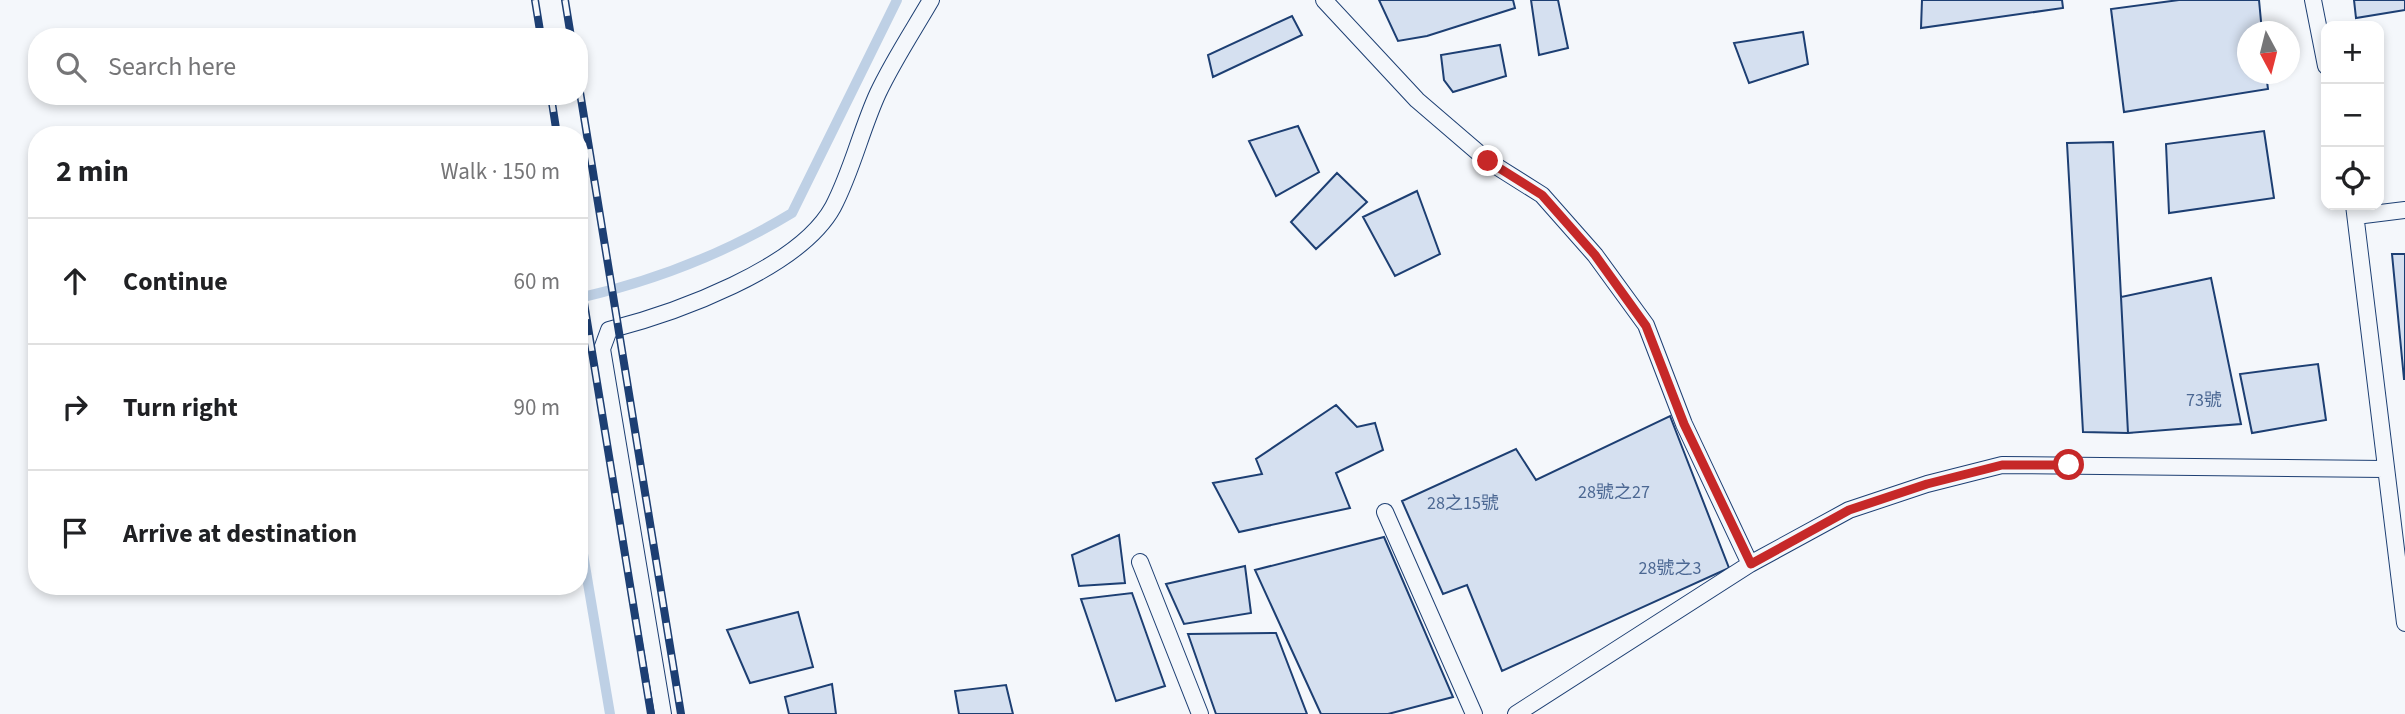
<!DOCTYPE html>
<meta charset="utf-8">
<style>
body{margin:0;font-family:"Source Sans 3","Noto Sans TC",sans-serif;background:#f6f6f6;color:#202124}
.controls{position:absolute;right:21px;top:21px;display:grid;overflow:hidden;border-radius:14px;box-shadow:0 4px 10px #0003}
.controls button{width:63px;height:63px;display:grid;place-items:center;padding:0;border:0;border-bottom:2px solid #e0e0e0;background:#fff;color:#202124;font:35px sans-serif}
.compass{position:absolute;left:2237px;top:21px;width:63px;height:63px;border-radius:50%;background:#fff;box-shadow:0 4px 10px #0003;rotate:173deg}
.stop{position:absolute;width:21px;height:21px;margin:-16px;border:5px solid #c62828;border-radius:50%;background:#fff}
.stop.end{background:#c62828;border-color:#fff;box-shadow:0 2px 7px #0008}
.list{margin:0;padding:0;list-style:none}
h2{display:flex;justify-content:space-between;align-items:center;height:91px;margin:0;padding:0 28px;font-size:30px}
h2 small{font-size:23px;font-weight:400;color:#757577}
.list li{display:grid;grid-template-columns:46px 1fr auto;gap:21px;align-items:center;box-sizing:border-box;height:126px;padding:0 28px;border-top:2px solid #e0e0e0}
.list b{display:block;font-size:26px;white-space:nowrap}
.list em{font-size:23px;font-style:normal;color:#757577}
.icon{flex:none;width:38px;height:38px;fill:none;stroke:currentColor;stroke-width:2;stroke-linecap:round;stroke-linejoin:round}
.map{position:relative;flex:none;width:2405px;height:714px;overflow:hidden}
.search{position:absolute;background:#fff;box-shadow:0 4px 10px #0003;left:28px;top:28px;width:560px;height:77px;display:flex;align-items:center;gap:18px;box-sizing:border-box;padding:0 24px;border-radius:28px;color:#757577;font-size:26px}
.panel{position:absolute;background:#fff;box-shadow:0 4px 10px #0003;left:28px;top:126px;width:560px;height:469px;border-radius:28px}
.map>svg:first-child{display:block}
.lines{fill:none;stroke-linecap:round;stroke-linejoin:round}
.stream{stroke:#bed0e5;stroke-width:10}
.building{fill:#d5e0f0;stroke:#1d3f73;stroke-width:2}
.service-casing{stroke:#1d3f73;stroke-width:18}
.service{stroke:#f4f7fb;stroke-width:16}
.rail-casing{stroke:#1d3f73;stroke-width:8}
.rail{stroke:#f4f7fb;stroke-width:5;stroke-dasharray:16;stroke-linecap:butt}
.route{stroke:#c62828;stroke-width:9}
.labels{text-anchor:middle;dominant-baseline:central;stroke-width:5;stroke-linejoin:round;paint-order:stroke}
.number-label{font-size:18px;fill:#4b6792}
</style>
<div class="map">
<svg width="2405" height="714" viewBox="0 0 2405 714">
<rect width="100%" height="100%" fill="#f4f7fb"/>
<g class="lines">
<!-- stream -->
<path class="stream" d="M579,298C654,281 726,253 792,213L897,0
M579,530L610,714"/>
</g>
<!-- building -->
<path class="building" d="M1379,0H1513L1515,8L1427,36L1398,41Z
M1531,0H1558L1568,48L1539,55Z
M1922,0H2062L2063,8L1921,28Z
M2179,0H2259L2262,32H2248V74H2266L2268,89L2124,112L2111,9Z
M2354,0H2405V10L2356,18Z
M1292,16L1302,35L1213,77L1208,55Z
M1803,32L1808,64L1749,83L1734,43Z
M1500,45L1506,76L1453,92L1444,80L1441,55Z
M1298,126L1319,172L1276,196L1249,141Z
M2264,131L2274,198L2169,213L2166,144Z
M2113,142L2128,433L2083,432L2067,143Z
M1337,173L1367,202L1316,249L1291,222Z
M1417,191L1440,254L1395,276L1363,217Z
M2392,254H2405V379H2404Z
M2211,278L2241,424L2128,433L2121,297Z
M2318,364L2326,420L2252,433L2240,374Z
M1336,405L1357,427L1375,423L1383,450L1336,473L1350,508L1239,532L1213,483L1262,474L1256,459Z
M1670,416L1729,568L1502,671L1467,585L1443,594L1402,501L1516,449L1536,480Z
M1119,535L1125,583L1079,586L1072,555Z
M1384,537L1453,697L1388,714H1321L1255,570Z
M1245,566L1251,613L1184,624L1166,584Z
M1132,593L1165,686L1116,701L1081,599Z
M798,612L813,667L750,683L727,630Z
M1276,633L1307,714H1216L1188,634Z
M832,684L836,714H789L785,697Z
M1006,685L1013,714H959L955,691Z"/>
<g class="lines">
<!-- service casing -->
<g class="service-casing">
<path id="service" d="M1324,0L1417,100L1488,161L1542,195L1595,255L1646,325L1684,424L1750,564
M2313,0L2326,66
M2354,205L2405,623
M2356,216L2405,210
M1385,512L1474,714
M1140,562L1200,714
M663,714L602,349L609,330C675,313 799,269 833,207C852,171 861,130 878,93C893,61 913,31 931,0
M1516,714L1750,564L1849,510L1927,484L2002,465L2385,469"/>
</g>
<!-- service -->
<use href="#service" class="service"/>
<!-- rail casing -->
<g class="rail-casing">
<path id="rail" d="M535,0L541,37
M565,0L571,37
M579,86L681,714
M551,96L557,135
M579,272L651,714"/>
</g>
<!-- rail -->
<use href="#rail" class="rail"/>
</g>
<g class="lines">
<!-- route -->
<path class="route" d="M1488,161L1542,195L1595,255L1646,326L1684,424L1751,564L1849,510L1927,484L2002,465H2069"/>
</g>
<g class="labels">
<!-- number labels -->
<g class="number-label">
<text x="2204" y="400">73號</text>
<text x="1614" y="492">28號之27</text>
<text x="1463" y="503">28之15號</text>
<text x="1670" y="568">28號之3</text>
</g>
</g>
</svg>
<div class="controls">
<button>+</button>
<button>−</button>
<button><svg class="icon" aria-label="locate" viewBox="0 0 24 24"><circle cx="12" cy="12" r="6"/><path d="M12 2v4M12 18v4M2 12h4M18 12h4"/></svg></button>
</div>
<svg class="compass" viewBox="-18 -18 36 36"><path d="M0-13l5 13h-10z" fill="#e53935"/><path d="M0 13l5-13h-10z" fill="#757577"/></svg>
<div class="stop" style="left:2069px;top:465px"></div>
<div class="stop end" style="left:1488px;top:161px"></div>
<div class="search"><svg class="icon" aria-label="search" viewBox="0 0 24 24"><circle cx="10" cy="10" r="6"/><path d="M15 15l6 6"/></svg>Search here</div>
<section class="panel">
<h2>2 min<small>Walk · 150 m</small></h2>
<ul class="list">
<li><svg class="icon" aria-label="ahead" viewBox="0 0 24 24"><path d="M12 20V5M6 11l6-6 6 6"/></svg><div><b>Continue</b></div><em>60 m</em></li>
<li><svg class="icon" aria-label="right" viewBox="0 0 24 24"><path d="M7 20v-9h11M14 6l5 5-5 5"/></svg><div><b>Turn right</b></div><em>90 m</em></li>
<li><svg class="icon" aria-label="arrive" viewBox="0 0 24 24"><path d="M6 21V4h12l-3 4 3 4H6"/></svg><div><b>Arrive at destination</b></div></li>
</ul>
</section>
</div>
